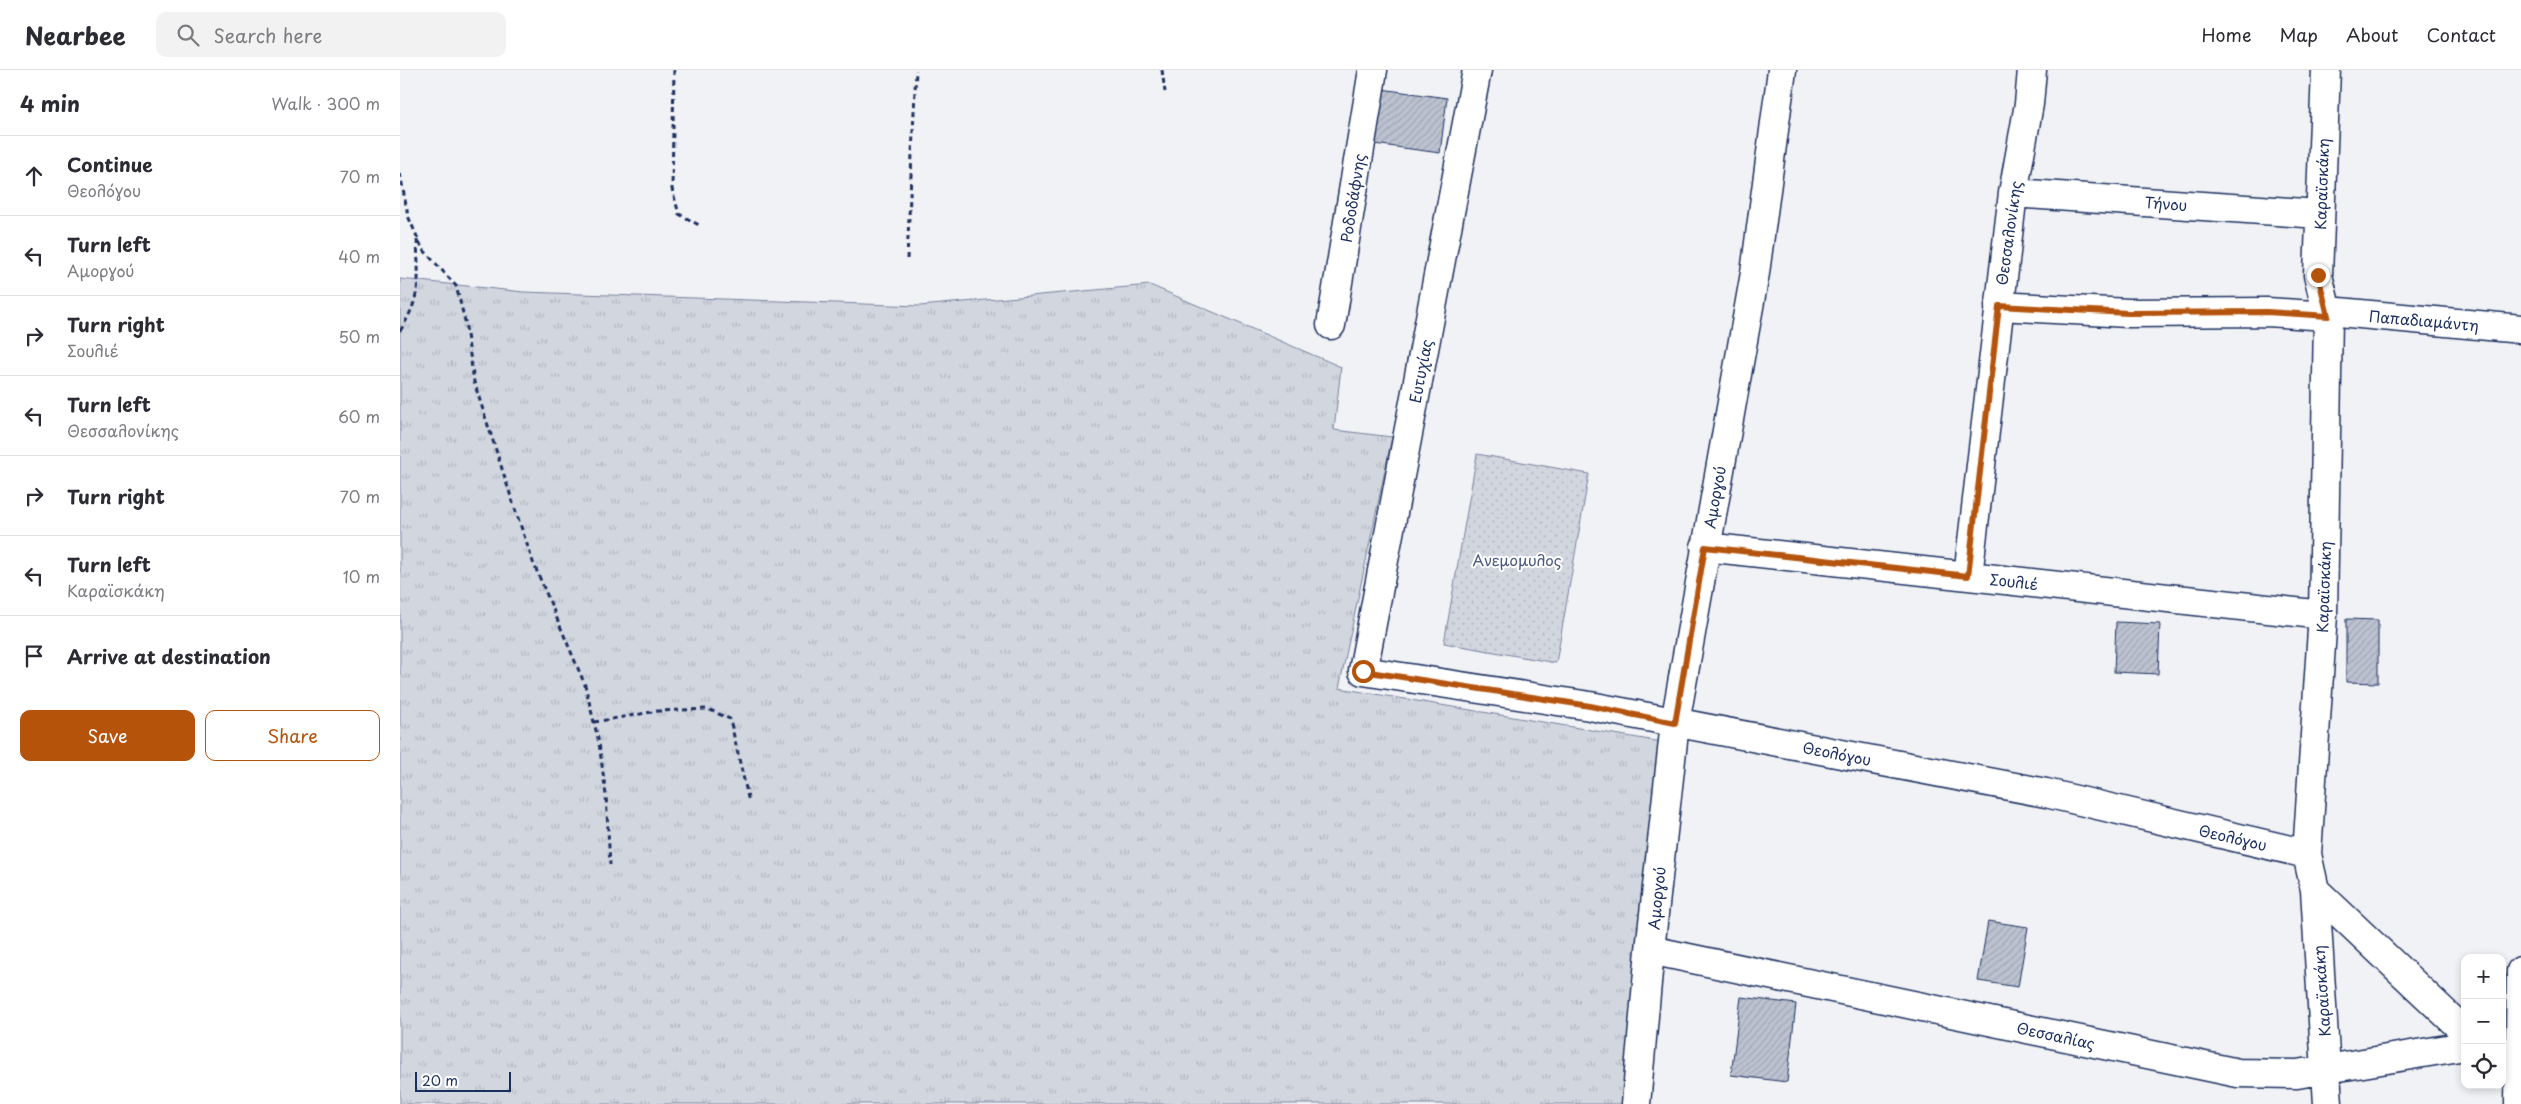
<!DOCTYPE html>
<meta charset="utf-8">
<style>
body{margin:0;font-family:"Playpen Sans",sans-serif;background:#f2f2f3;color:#2b2b33}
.controls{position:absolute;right:15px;bottom:15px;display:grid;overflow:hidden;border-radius:10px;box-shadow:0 2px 8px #0003}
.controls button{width:45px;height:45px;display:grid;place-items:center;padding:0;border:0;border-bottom:1px solid #e1e1e2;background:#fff;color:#2b2b33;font:25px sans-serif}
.scale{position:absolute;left:15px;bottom:12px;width:96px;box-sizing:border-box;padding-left:5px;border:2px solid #1b2f5e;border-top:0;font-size:14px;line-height:18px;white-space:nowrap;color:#1b2f5e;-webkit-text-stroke:4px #fff;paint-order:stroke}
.stop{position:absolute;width:15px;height:15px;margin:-11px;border:4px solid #b45309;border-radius:50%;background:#fff}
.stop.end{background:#b45309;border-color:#fff;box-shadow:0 1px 5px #0008}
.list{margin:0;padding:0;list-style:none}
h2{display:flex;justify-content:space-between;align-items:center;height:65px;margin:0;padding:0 20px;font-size:21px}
h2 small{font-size:16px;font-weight:400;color:#7c7c81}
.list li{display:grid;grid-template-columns:32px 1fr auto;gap:15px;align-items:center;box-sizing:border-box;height:80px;padding:0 20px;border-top:1px solid #e1e1e2}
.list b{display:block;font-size:19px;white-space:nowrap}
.list p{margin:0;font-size:16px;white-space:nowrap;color:#7c7c81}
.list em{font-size:16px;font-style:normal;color:#7c7c81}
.actions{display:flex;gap:10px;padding:15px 20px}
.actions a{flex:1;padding:11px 0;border:1px solid #b45309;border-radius:10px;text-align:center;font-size:18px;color:#b45309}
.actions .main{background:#b45309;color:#fff}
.icon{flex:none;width:28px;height:28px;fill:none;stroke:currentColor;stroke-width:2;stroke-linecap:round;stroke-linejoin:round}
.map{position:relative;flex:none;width:2121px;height:1034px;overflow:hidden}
header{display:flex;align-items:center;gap:30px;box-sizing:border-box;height:70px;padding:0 25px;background:#fff;border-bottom:1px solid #e1e1e2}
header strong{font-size:24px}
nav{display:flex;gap:28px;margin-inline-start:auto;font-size:18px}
.search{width:350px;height:45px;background:#f2f2f3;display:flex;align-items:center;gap:12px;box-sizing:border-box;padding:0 18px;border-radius:10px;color:#7c7c81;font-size:19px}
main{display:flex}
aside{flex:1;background:#fff}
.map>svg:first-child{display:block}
.grass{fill:url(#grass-tufts);stroke:#76829e}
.park{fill:url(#park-dots);stroke:#76829e}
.building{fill:url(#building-hatch);stroke:#1b2f5e}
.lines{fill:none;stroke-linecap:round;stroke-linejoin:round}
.minor-casing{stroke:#1b2f5e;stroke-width:31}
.path{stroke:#1b2f5e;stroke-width:3;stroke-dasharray:5 4;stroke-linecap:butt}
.minor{stroke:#fff;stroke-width:28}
.route{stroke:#b45309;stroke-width:6}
.labels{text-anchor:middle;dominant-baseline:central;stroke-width:4;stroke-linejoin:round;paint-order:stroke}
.street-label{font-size:15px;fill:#1b2f5e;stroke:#fff}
.park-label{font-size:15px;fill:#49597e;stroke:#fff}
</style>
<header>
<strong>Nearbee</strong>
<div class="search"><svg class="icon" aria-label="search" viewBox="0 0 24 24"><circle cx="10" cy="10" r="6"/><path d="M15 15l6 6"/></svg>Search here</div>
<nav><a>Home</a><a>Map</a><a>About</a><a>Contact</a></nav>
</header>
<main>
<aside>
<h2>4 min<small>Walk · 300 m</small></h2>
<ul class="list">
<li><svg class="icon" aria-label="ahead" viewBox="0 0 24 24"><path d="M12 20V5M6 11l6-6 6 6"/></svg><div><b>Continue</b><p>Θεολόγου</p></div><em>70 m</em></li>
<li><svg class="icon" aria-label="left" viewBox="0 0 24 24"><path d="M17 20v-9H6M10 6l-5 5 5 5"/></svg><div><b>Turn left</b><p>Αμοργού</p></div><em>40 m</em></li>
<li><svg class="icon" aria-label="right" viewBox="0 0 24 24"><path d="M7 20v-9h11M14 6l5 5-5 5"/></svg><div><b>Turn right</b><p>Σουλιέ</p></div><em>50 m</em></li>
<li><svg class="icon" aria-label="left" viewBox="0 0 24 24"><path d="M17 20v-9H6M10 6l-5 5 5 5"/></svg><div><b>Turn left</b><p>Θεσσαλονίκης</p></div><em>60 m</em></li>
<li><svg class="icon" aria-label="right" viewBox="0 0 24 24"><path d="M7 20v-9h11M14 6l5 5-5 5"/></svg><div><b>Turn right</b></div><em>70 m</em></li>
<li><svg class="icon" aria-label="left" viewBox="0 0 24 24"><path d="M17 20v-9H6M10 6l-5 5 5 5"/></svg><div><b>Turn left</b><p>Καραϊσκάκη</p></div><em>10 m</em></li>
<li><svg class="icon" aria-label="arrive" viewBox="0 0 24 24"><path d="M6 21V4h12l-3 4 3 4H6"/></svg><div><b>Arrive at destination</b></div></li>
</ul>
<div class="actions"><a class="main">Save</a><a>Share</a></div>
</aside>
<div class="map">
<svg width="2121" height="1034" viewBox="0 0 2121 1034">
<defs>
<pattern id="grass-tufts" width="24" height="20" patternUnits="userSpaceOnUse" patternTransform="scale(1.25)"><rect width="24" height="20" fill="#d2d6df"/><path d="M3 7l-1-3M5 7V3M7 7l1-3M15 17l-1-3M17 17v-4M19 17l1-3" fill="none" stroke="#b4b8c2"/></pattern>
<pattern id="park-dots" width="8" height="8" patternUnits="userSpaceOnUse" patternTransform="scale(1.25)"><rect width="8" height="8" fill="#d2d6df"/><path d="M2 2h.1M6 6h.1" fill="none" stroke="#b4b8c2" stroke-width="1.8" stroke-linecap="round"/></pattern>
<pattern id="building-hatch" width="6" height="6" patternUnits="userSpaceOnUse" patternTransform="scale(1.25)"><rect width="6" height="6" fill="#bcc2d0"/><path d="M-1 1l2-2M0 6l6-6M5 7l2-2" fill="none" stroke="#a1a7b5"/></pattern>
</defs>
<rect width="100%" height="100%" fill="#f1f2f5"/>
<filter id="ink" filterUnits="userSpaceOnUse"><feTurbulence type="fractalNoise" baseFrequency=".02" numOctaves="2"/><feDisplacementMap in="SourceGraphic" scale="10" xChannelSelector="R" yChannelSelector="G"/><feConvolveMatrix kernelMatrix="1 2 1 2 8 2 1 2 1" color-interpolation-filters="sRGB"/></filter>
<g filter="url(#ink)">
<!-- grass -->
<path class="grass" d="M0,209L124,222L520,236L750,215L941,297L934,360L992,367L939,618L1268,673L1223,1034H0Z"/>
<!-- park -->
<path class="park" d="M1077,384L1189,404L1156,593L1044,573Z"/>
<!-- building -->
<path class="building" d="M981,19L1047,28L1040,83L974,74Z
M1946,549L1978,550V613L1946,612Z
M1716,552L1760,554L1758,604L1714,602Z
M1588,851L1628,857L1618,917L1578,911Z
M1341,927L1396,934L1387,1012L1331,1005Z"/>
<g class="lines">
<!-- minor casing -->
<g class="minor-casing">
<path id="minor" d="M1077,0L963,601L1190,636L1646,723L1907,784
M1926,0L1918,205L1928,246L1923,545L1907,784L1915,820L1928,1034
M1613,123L1919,144
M1599,236L1728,243L1867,242L1928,246
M1928,241L2121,259
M931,255L973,0
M1305,477L1923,545
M1568,506L1613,123L1629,34L1632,0
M1915,820L2065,962
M1250,880L1838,1003L1897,1004L2065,976
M1236,1034L1250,880L1275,653L1355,203L1382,0
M2119,1034L2121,901"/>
</g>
<!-- path -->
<path class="path" d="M274,0L272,119L279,144L299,155
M762,0L765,22
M0,103L8,146L22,178L56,216L65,251L74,312L113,433L133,492L185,615L199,673L206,725L210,795
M507,189L516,0
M0,261C23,224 18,209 17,168
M194,652L258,641L308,639L330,649L349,732"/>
<!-- minor -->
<use href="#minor" class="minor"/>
</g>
</g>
<g class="lines" filter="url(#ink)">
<!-- route -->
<path class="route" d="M963,601L1190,636L1275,653L1305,477L1568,506L1599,236L1728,243L1867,242L1928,246L1918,205"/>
</g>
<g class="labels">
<!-- street labels -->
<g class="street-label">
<text transform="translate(1921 114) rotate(-88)">Καραϊσκάκη</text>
<text transform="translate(952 128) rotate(-81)">Ροδοδάφνης</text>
<text transform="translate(1766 133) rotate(4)">Τήνου</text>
<text transform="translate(1608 163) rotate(-82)">Θεσσαλονίκης</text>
<text transform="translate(2024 250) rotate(5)">Παπαδιαμάντη</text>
<text transform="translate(1020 301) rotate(-79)">Ευτυχίας</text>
<text transform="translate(1314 427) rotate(-80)">Αμοργού</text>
<text transform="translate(1614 511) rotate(6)">Σουλιέ</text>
<text transform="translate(1923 517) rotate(-88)">Καραϊσκάκη</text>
<text transform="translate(1437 683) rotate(11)">Θεολόγου</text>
<text transform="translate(1833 767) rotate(13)">Θεολόγου</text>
<text transform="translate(1256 828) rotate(-84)">Αμοργού</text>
<text transform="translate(1921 921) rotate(-94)">Καραϊσκάκη</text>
<text transform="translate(1656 965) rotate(12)">Θεσσαλίας</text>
</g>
<!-- park labels -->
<g class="park-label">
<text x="1117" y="489">Ανεμομυλος</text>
</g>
</g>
</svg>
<div class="controls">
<button>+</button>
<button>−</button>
<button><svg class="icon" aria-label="locate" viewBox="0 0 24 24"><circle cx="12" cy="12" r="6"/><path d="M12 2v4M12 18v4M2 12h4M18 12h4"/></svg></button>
</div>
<div class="scale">20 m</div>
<div class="stop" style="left:963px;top:601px"></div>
<div class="stop end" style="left:1918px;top:205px"></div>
</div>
</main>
